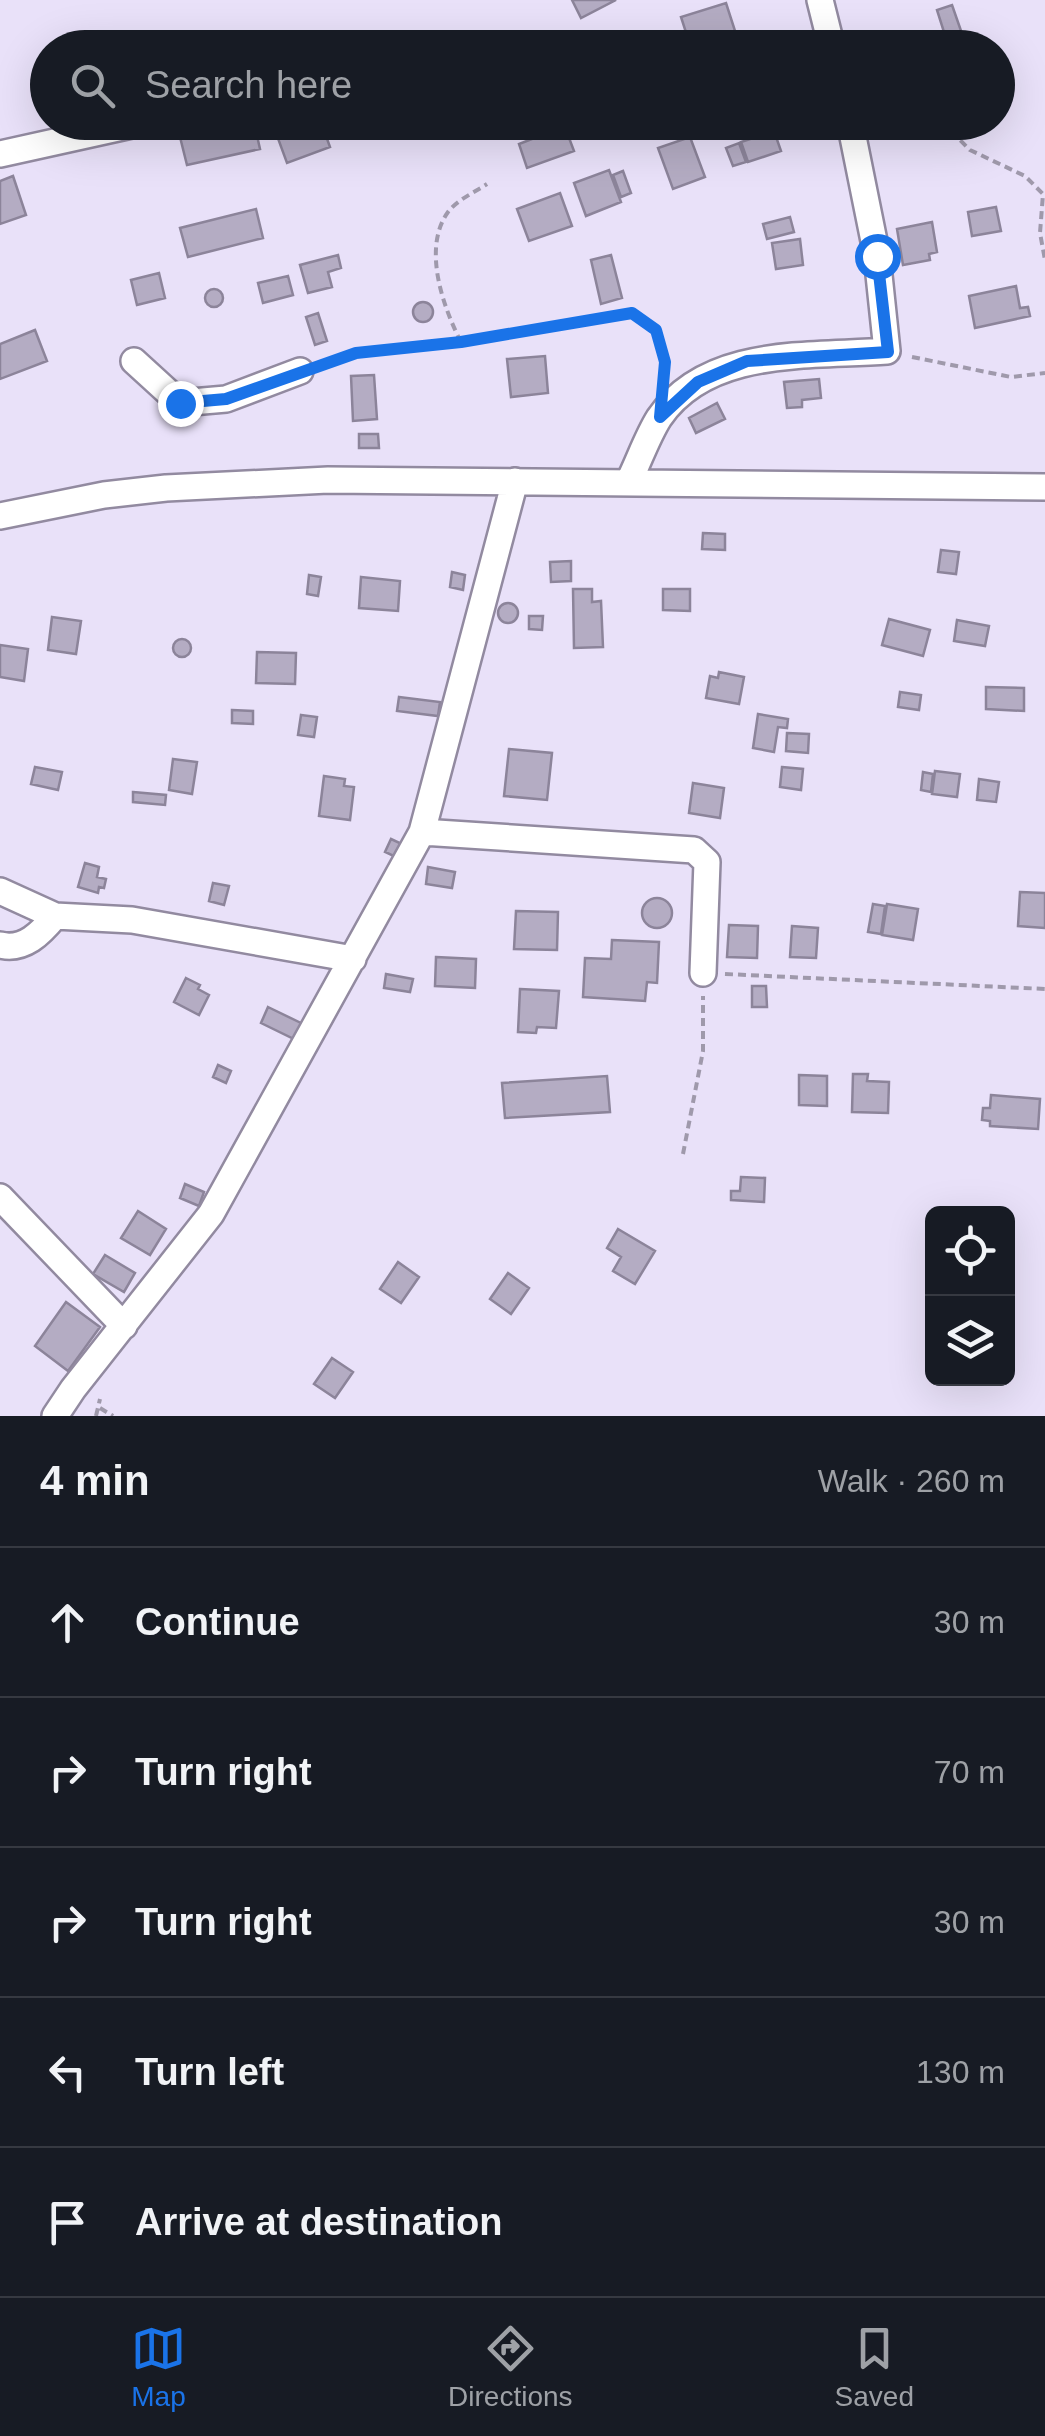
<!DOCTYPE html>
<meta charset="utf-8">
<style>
body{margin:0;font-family:Arial,sans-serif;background:#20242c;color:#f1f3f6}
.controls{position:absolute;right:30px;bottom:30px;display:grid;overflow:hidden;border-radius:15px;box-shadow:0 10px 40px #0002}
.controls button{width:90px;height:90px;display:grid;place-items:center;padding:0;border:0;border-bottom:2px solid #363941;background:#171b24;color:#f1f3f6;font:50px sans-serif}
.stop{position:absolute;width:30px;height:30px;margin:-22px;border:8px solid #1a73e8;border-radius:50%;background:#fff}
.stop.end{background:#1a73e8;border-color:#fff;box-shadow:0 2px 10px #0008}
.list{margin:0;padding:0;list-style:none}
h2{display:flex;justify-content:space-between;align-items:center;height:130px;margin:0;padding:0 40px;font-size:42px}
h2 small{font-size:32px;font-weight:400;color:#9ea1a6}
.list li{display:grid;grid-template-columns:65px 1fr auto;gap:30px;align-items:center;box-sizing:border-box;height:150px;padding:0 40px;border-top:2px solid #363941}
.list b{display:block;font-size:38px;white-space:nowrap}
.list em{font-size:32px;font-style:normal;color:#9ea1a6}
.icon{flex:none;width:55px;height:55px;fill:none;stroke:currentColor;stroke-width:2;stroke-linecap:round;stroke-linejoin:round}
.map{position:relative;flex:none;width:1045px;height:1416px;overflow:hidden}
.search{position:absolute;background:#171b24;box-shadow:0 10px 40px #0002;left:30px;right:30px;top:30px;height:110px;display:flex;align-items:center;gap:25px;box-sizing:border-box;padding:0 35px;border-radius:55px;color:#9ea1a6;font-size:38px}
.sheet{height:880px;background:#171b24}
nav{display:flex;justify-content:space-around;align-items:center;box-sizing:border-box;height:140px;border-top:2px solid #363941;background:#171b24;font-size:28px;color:#9ea1a6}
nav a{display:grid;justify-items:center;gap:5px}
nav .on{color:#1a73e8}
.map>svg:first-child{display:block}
.building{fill:#b4acc3;stroke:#8c849a;stroke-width:2.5}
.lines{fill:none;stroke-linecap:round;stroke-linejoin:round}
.street-casing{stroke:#928aa0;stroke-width:30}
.path{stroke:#9f99ab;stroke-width:4;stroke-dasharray:8 5;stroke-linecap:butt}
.street{stroke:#fff;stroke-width:25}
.route{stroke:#1a73e8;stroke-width:12}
</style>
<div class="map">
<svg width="1045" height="1416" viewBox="0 0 1045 1416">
<rect width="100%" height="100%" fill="#e9e1f9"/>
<!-- building -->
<path class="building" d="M572,0H616L581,18Z
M726,3L736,34L691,48L681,17Z
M952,5L967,48H949L937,10Z
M242,122H254L260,149L187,165L180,137Z
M272,122H321L330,147L287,163Z
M526,122H563L574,151L527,168L519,144L532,139Z
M774,131L781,151L748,162L741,142Z
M690,137L705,177L673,189L658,148Z
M739,143L746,162L733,166L726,148Z
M609,170L621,202L586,216L574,183Z
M623,171L631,193L621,197L613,175Z
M13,176L26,215L0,224V181Z
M560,193L572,226L529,241L517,209Z
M996,207L1001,231L972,236L968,212Z
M256,209L263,238L188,257L180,228Z
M790,217L794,232L767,239L763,224Z
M932,222L937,252L929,254L930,260L903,265L897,229Z
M800,239L803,265L776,269L772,243Z
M338,255L341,268L328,272L332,287L308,293L300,265Z
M611,255L622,298L601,304L591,260Z
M159,273L165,298L137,305L131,280Z
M288,276L293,295L263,303L258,283Z
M1016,286L1020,308L1028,307L1030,316L975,328L969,296Z
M205 298a9 9 0 1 1 18 0a9 9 0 1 1-18 0Z
M413 312a10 10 0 1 1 20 0a10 10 0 1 1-20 0Z
M318,313L327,341L315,345L306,317Z
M35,330L47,361L0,379V344Z
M545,356L548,393L511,397L507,359Z
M374,375L377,419L353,421L351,376Z
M819,379L821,398L802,400V407L787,408L784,382Z
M717,403L725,419L696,433L689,418Z
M359,434H378L379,448H359Z
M703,533L725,534V550L702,549Z
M941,550L959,552L956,574L938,572Z
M571,561V581L551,582L550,562Z
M452,572L465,575L463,590L450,587Z
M309,575L321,577L318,596L307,594Z
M361,577L400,581L398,611L359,608Z
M573,589H592V602L601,601L603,647L574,648Z
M663,589H690V611L663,610Z
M498 613a10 10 0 1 1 20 0a10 10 0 1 1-20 0Z
M529,616H543L542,630L529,629Z
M52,617L81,621L76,654L48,650Z
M889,619L930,630L923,656L882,645Z
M957,620L989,626L985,646L954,641Z
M173 648a9 9 0 1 1 18 0a9 9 0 1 1-18 0Z
M0,645L28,649L24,681L0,677Z
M257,652L296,653L295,684L256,683Z
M719,672L744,677L739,704L706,698L710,676L718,678Z
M986,687L1024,688V711L986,709Z
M900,692L921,695L919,710L898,707Z
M399,697L440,702L438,716L397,711Z
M232,710L253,711V724L232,723Z
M758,714L788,719L787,728L778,727L774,752L753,748Z
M301,715L317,717L314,737L298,735Z
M787,733L809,734L808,753L786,751Z
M509,749L552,753L547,800L504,796Z
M173,759L197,762L192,794L169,790Z
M35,767L62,772L58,790L31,784Z
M782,767L803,769L801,790L780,787Z
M935,771L960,774L957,797L932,794Z
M923,772L933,774L931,792L921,790Z
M324,776L345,779L344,786L354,787L350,820L319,816Z
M979,779L999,782L996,802L977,800Z
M693,783L724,788L720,818L689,813Z
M133,792L166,795L165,805L133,802Z
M391,839L402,844L396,857L385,852Z
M85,863L99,867L97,877L106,879L104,888L99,887L98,893L78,887Z
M428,867L455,872L452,888L426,884Z
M213,883L229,886L224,905L209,901Z
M1020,892L1045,893V928L1018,926Z
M642 913a15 15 0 1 1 30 0a15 15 0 1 1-30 0Z
M873,904L885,906L881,934L868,932Z
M887,904L918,909L913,940L882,935Z
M516,911L558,912L557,950L514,949Z
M729,925L758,926L757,958L727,957Z
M792,926L818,928L816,958L790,957Z
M612,940L659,942L657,983L647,982L645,1001L583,997L585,958L611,959Z
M436,957L476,959L475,988L435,986Z
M386,974L413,979L410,992L384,988Z
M186,978L200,985L198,989L209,995L199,1015L174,1002Z
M752,986H766L767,1007H752Z
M520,989L559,991L556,1028L537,1027L536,1033L518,1032Z
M268,1007L303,1024L296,1040L261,1023Z
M218,1065L231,1071L226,1083L213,1077Z
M853,1074H868L867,1081L889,1082L888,1113L852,1112Z
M799,1075L827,1076V1106L799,1105Z
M607,1076L610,1112L505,1118L502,1083Z
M991,1095L1040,1099L1038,1129L990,1126V1121L982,1120L983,1108H990Z
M741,1177L765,1178L764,1202L731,1200V1191H740Z
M185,1184L204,1192L199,1206L180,1198Z
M138,1211L166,1229L150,1255L121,1238Z
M618,1229L655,1251L635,1284L613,1271L621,1257L607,1248Z
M105,1255L135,1273L124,1292L93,1274Z
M398,1262L419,1277L401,1303L380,1289Z
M508,1273L529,1288L511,1314L490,1299Z
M66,1302L100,1327L68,1371L35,1346Z
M332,1358L353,1372L335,1398L314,1384Z"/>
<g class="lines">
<!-- street casing -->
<g class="street-casing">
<path id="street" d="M820,0L832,48
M0,154L145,122
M134,361L180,403L226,399L300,371
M629,481C639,461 647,437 659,418C708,346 811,357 887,351L877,256L850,122
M0,516L104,495L166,488L328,480L1045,487
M422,832L694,850L707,862L703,973
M0,891L55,916L132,920L353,959
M0,945C24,951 41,933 55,916
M0,1197L124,1326
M55,1416L73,1389L211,1214L422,832L515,481"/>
</g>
<!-- path -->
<path class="path" d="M942,122L970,150L1025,176L1043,194L1040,233L1045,260
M876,130L892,122
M461,342C443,307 422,248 448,212C457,200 475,192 487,184
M912,357L1011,377L1045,373
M323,364L356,353L461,342L631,313L656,330L665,362L664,376
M725,974L1045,989
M683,1154L703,1051V996
M100,1408L113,1416
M96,1416L100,1399"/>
<!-- street -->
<use href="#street" class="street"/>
</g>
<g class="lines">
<!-- route -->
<path class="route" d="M180,403L226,399L356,353L461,342L632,313L656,330L665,362L660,417L698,382L747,361L888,352L877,256"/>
</g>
</svg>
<div class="controls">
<button><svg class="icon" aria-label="locate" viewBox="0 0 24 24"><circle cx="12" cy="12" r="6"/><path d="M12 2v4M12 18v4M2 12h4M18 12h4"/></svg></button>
<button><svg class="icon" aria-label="layers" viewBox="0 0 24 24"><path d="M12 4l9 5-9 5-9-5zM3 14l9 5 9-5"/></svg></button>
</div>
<div class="stop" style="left:877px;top:256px"></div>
<div class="stop end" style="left:180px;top:403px"></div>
<div class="search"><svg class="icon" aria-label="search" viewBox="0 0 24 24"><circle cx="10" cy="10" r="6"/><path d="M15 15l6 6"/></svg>Search here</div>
</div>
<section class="sheet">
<h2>4 min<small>Walk · 260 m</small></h2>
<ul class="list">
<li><svg class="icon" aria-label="ahead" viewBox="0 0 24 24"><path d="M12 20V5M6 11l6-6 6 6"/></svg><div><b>Continue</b></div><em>30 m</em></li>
<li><svg class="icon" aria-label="right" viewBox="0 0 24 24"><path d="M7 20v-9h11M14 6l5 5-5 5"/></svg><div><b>Turn right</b></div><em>70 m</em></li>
<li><svg class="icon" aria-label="right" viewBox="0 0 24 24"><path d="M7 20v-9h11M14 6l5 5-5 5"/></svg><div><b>Turn right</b></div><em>30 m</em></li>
<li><svg class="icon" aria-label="left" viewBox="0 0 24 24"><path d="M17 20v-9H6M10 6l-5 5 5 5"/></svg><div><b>Turn left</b></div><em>130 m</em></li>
<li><svg class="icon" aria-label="arrive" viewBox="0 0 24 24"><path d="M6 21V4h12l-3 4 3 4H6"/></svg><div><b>Arrive at destination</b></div></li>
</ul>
</section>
<nav>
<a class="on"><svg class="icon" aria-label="map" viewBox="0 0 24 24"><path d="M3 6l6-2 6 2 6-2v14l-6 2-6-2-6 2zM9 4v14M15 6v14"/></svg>Map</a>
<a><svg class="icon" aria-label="directions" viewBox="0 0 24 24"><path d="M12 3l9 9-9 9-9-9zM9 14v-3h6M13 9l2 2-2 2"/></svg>Directions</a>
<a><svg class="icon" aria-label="saved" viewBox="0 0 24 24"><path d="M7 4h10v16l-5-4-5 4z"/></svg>Saved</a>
</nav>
